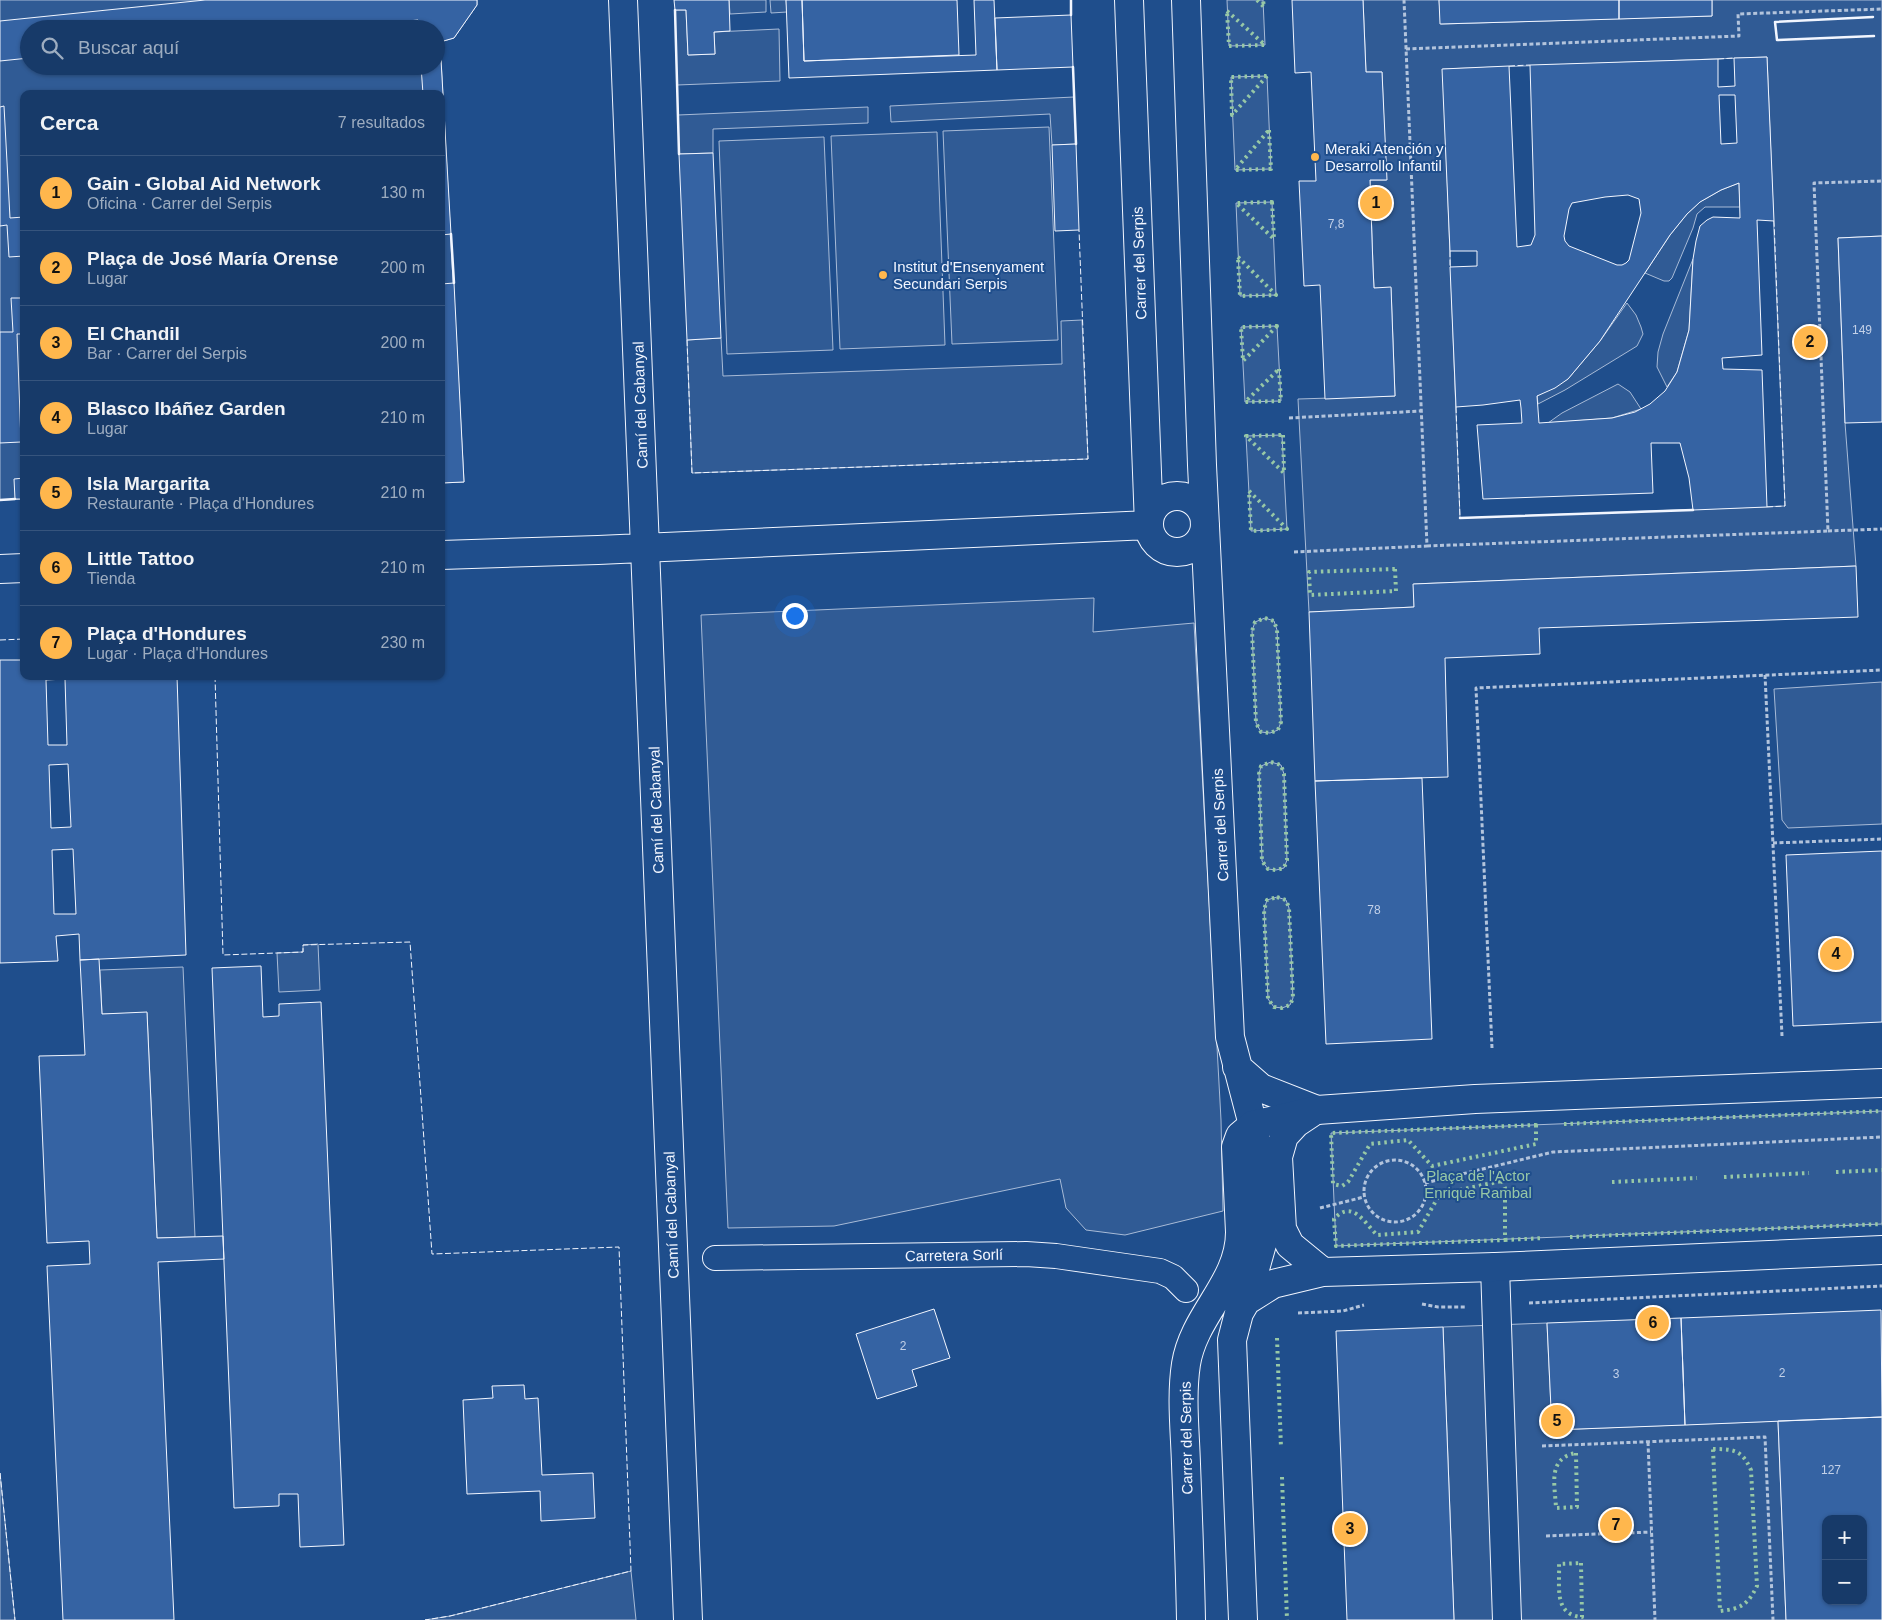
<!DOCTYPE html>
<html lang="es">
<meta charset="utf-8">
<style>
body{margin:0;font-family:Helvetica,sans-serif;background:#20416f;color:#f1f3f6}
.controls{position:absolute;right:15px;bottom:15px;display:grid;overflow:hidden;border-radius:10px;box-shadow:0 1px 4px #0004}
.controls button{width:45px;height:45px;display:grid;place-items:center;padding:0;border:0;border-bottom:1px solid #36547d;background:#173a69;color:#f1f3f6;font:25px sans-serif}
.you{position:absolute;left:794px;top:615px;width:18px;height:18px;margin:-12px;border:4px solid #fff;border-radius:50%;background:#1a73e8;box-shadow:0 0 0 8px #1a73e833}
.badge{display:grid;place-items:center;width:32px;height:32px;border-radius:50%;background:#ffb74d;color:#111;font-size:16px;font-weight:700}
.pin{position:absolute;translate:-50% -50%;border:2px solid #fff;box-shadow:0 1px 5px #0006}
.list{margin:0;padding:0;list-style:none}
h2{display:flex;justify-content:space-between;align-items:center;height:65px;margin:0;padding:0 20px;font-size:21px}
h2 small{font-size:16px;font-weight:400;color:#9eadc0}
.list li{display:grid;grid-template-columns:32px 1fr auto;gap:15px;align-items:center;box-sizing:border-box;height:75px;padding:0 20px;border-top:1px solid #36547d}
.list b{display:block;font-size:19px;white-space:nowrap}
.list p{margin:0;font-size:16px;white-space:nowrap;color:#9eadc0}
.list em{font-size:16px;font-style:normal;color:#9eadc0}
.icon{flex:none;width:28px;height:28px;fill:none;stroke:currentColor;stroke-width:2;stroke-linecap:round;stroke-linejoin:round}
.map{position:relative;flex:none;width:1882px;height:1620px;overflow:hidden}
.search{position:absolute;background:#173a69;box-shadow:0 1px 4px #0004;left:20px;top:20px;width:425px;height:55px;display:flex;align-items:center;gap:12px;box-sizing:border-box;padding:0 18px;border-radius:28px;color:#9eadc0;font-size:19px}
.panel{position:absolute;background:#173a69;box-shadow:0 1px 4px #0004;left:20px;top:90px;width:425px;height:590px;border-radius:10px}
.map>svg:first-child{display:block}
.built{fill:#305b95;stroke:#a8bbd7;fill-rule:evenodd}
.building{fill:#3563a3;stroke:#f2f6ff;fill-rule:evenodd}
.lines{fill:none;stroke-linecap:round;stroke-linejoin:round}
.pedestrian-casing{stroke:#f2f6ff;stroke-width:26}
.minor-casing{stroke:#f2f6ff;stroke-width:30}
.tertiary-casing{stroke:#f2f6ff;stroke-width:30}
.path{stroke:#b3c4dc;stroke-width:3;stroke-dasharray:4 2.5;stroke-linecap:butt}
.pedestrian{stroke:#1f4e8c;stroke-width:24}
.minor{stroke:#1f4e8c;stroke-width:28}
.tertiary{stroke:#1f4e8c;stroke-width:28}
.hedge{stroke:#97c8a6;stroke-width:4;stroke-dasharray:2.5 4;stroke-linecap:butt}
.fence{stroke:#f2f6ff;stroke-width:1;stroke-dasharray:6 2.5;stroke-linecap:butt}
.wall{stroke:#f2f6ff;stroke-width:2.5}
.poi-dot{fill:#ffb74d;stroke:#1f4e8c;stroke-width:2}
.labels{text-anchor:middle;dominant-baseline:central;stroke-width:4;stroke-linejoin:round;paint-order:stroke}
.number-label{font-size:12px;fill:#c3d1e8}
.poi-label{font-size:15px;fill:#f2f6ff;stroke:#1f4e8c;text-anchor:start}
.street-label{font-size:15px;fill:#f2f6ff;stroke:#1f4e8c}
.park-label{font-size:15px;fill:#97c8a6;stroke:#1f4e8c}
</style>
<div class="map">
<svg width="1882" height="1620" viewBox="0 0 1882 1620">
<rect width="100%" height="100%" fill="#1f4e8c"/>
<!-- built -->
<path class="built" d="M0,0H477V5L454,38L440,42L464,482L441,483V94H24V499L0,500ZM29,29H436V66H29Z
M729,0H766V12L730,14Z
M770,0H786L787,12L771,13Z
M1227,0H1263L1265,45L1229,46Z
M1363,0H1439L1441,24L1712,16V0H1882V236L1838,238L1845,423L1856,566L1414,584V607L1309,612L1298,399L1395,396L1391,288H1374L1373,267L1370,180H1386L1382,72H1366ZM1767,57L1785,506L1460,518L1443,69Z
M675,10H686L688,55L715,54L714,32L779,29L780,81L677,85Z
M1267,76L1271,169L1235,170L1231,77Z
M1074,97L1076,144L1052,145L1050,114L891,122L890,106Z
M868,107V123L713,129V153L679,154L678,115Z
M1049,127L1058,340L952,344L943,131Z
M937,132L945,345L840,349L831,136Z
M824,137L833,350L727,354L719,141Z
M1739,183L1740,207H1705L1697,214L1693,228L1672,278L1669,281H1664L1645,273L1670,235L1687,214L1700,202L1721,190Z
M1272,202L1276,295L1240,296L1236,203Z
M1693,259L1689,330L1677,372L1667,387L1657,367L1658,352L1663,334Z
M1627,303L1636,315L1641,327L1643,334L1637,346L1565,390L1538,404L1537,396L1568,379L1600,341Z
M1082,320L1088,459L692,473L687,340L721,338L723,376L1062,364L1061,321Z
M1277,326L1281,401L1245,402L1241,327Z
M1618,384L1630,392L1641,409L1612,418L1548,423L1562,413Z
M1282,435L1287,529L1251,531L1246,436Z
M1094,598L1093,632L1194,623L1221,1120L1223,1211L1125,1235L1086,1230L1066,1208L1060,1179L834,1226L728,1228L701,615Z
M1265,618L1274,621L1277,630L1281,722L1278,730L1270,733L1261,732L1256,723L1252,631L1255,622Z
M1882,682V824L1788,828L1782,820L1774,689Z
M1271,762L1281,765L1284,774L1287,860L1284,868L1276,870L1268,869L1262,861L1259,774L1261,766Z
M1277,897L1286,900L1289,908L1293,998L1290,1005L1282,1008L1274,1007L1268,999L1264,910L1267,900Z
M318,944L320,990L279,992L277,953L303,952V945Z
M183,967L195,1237L157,1238L147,1013L102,1014L100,970Z
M1882,1111V1224L1336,1246L1331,1133Z
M1547,1323L1552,1430L1778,1421L1786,1620H1454L1443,1327Z
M0,1473L15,1620H0Z
M631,1571L636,1620H425L450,1616Z"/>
<!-- building -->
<path class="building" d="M205,0H477V5L454,38L440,42L451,234L441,235V94H423L421,66H436V29H419L418,20L328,29H29V58L0,61V21Z
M674,0H729L730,31L714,32L715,54L688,55L686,10H675Z
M786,0H802L804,61L976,55L974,0H994L997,70L789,78Z
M802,0H957L959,55L804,61Z
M1292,0H1363L1366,72H1382L1387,180H1370L1373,267L1374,288L1391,287L1395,396L1325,399L1320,285L1304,286L1299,181H1316L1311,72L1295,73Z
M1439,0H1619V19L1440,24Z
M1619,0H1712V16L1619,19Z
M1071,15L1073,67L997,70L995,18Z
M1767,57L1774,221L1757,220L1762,355L1722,358L1723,369L1762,370L1767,507L1693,510L1689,478L1680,443H1651L1653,493L1483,499L1477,425L1522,423L1521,408L1520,400L1483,405L1456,407L1450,267L1477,266V251H1450L1442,69L1509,66L1517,247L1531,245L1535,235L1530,65L1718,59V87L1735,86L1734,58ZM1719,95H1735L1737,143L1721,144ZM1739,183L1740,218L1713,217L1707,220L1700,226L1696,241L1693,259L1689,330L1677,372L1665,391L1650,404L1635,412L1612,418L1539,423L1537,396L1555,388L1568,379L1600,341L1670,235L1687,214L1700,202L1721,190ZM1628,195L1639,199L1641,213L1629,260L1626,263L1622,265H1617L1569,246L1565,241L1564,236L1569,209L1572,203L1605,197Z
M4,106L10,218L24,217V256L9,257L7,225L0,226V107Z
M1076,144L1079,230L1055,231L1052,145Z
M713,153L721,338L687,340L679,154Z
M1882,236V422L1845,423L1838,238Z
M454,283L464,482L441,483V462H443L441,414V284Z
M11,298H24V334H17L21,442L0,443V332H13Z
M24,478V499H15L14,479Z
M1856,566L1858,617L1539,628L1540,654L1445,658L1448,777L1315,781L1309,612L1414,607L1413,584Z
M0,660H24V676H177L186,955L80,960L79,934L56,936L58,961L0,963ZM65,679L67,745H48L46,680ZM68,764L71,827L51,828L49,765ZM73,849L76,914H54L52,850Z
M1422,778L1432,1039L1326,1044L1315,781Z
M1882,851V1022L1793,1026L1786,855Z
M99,959L102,1014L147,1012L157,1238L223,1236L224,1259L158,1262L174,1620H63L47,1266L90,1264L89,1241L47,1243L39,1056L85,1055L80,960Z
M261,966L263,1017L279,1016V1004L321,1002L344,1545L300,1547L298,1494H279V1506L234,1508L212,968Z
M934,1309L950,1358L912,1370L917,1386L877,1399L856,1334Z
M1881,1310L1882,1417L1685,1425L1681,1318Z
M1681,1318L1685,1425L1552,1430L1547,1323Z
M1443,1327L1454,1620H1347L1336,1331Z
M524,1385L525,1399L538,1398L542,1475L593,1473L595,1518L541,1521L540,1491L467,1494L463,1400L493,1398L492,1386Z
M1882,1417V1620H1786L1778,1421ZM1826,1519H1863V1601H1826Z"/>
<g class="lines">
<!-- pedestrian casing -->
<g class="pedestrian-casing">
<path id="pedestrian" d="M715,1258L1026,1254L1056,1256L1160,1271L1173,1277L1186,1290"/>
</g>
<!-- minor casing -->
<g class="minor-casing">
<path id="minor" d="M623,0L688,1620
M1186,0L1202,465L1230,1037L1253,1125
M1149 524a28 28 0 1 1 56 0a28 28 0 1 1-56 0Z
M441,555L598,550L1149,525L1129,0
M0,569L24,568
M1237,1067L1261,1088L1317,1110
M1495,1267L1507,1620"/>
</g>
<!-- tertiary casing -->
<g class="tertiary-casing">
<path id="tertiary" d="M1311,1113L1296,1123L1284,1136L1278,1157L1282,1229L1290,1245L1323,1272
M1246,1301L1273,1284L1323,1272L1495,1267L1882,1250
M1191,1620C1190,1568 1188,1516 1186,1464C1185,1431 1181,1397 1186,1364C1194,1314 1240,1283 1240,1232L1236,1147L1240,1136L1253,1125L1317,1110L1475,1099L1882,1083
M1243,1620L1232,1340L1239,1313L1246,1301L1262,1244L1261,1193L1256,1144L1253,1125"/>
</g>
<!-- path -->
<path class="path" d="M1406,49L1739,36L1738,14L1882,9
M1289,418L1421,411
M1828,531L1882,529
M1427,546L1828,531L1814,183L1882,181
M1294,552L1427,546L1404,0
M1765,675L1782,1036
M1773,843L1882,839
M1492,1048L1476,688L1882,670
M1364 1191a31 31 0 1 1 62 0a31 31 0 1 1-62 0Z
M1425,1183L1553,1152L1882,1137
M1320,1208L1364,1197
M1529,1303L1882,1286
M1422,1304L1438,1307H1465
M1298,1313L1343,1311L1364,1305
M1648,1442L1655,1620
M1542,1446L1765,1437L1773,1620
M1546,1536L1651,1532"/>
<!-- pedestrian -->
<use href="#pedestrian" class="pedestrian"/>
<!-- minor -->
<use href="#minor" class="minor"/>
<!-- tertiary -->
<use href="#tertiary" class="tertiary"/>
<!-- hedge -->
<path class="hedge" d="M1257,0L1264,7L1263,0
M1227,11L1265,45L1229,46Z
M1267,76L1232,115L1231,77Z
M1269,130L1271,169L1235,170Z
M1272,202L1274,239L1236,203Z
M1238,257L1276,295L1240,296Z
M1277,326L1243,361L1241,327Z
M1279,369L1281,401L1245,402Z
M1283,435L1284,473L1246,436Z
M1249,491L1287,529L1251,531Z
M1395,569L1396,591L1310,595L1309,572Z
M1265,618L1274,621L1277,630L1281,722L1278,730L1270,733L1261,732L1256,723L1252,631L1255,622Z
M1271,762L1281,765L1284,774L1287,860L1284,868L1276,870L1268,869L1262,861L1259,774L1261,766Z
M1277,897L1286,900L1289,908L1293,998L1290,1005L1282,1008L1274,1007L1268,999L1264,910L1267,900Z
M1564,1124L1882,1111
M1536,1125V1144L1432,1166L1408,1140L1370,1144L1348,1182L1342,1186L1333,1184L1331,1133Z
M1836,1172L1882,1170
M1724,1177L1809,1173
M1502,1181L1505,1188V1240L1336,1246L1334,1219C1352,1199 1364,1222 1377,1235L1418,1232L1440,1194Z
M1612,1182L1697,1178
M1570,1237L1882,1224
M1505,1240L1544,1238
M1277,1338L1281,1448
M1713,1449C1734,1449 1742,1450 1751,1470L1757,1586C1748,1605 1740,1609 1720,1611Z
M1576,1453L1577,1507L1556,1508C1555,1485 1547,1458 1576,1453Z
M1282,1477L1287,1620
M1581,1563L1582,1617C1553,1615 1560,1586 1559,1564Z"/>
<!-- fence -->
<path class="fence" d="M1718,59L1734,58
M1509,66L1530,65
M1450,251V267
M687,340L692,473L1088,459L1079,230
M1456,407L1460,518
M1767,507L1785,506L1774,221
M0,640L24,639
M215,676L223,955L303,952V945L410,942L432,1254L619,1247L631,1571L450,1616L425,1620
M0,1473L15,1620"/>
<!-- wall -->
<path class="wall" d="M1071,0V15
M675,10L679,154
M1873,17L1775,22L1777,40L1874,36
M1073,67L1076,144
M451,234L454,283
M0,500L15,499
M1460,518L1693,510"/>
</g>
<!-- markers -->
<g class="poi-dot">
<circle cx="1315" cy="157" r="5"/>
<circle cx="883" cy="275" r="5"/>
</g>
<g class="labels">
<!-- number labels -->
<g class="number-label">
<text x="1336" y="224">7,8</text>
<text x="1862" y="330">149</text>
<text x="1374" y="910">78</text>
<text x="903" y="1346">2</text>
<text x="1782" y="1373">2</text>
<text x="1616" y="1374">3</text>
<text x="1831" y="1470">127</text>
</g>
<!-- poi labels -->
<g class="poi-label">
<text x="1325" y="148">Meraki Atención y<tspan x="1325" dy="17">Desarrollo Infantil</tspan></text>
<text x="893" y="266">Institut d'Ensenyament<tspan x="893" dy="17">Secundari Serpis</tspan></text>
</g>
<!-- street labels -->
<g class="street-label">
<text transform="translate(1139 263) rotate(-92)">Carrer del Serpis</text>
<text transform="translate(640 405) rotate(-92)">Camí del Cabanyal</text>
<text transform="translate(656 810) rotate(-92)">Camí del Cabanyal</text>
<text transform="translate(1220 825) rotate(-93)">Carrer del Serpis</text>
<text transform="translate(671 1215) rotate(-92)">Camí del Cabanyal</text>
<text transform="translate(954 1255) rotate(-1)">Carretera Sorlí</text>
<text transform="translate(1186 1438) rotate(-91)">Carrer del Serpis</text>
</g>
<!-- park labels -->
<g class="park-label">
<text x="1478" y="1175">Plaça de l'Actor<tspan x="1478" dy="17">Enrique Rambal</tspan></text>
</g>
</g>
</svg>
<div class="controls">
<button>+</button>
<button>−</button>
</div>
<div class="you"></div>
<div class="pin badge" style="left:1376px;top:203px">1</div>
<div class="pin badge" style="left:1810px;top:342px">2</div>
<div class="pin badge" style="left:1350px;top:1529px">3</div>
<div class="pin badge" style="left:1836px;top:954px">4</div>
<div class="pin badge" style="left:1557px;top:1421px">5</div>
<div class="pin badge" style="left:1653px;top:1323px">6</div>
<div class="pin badge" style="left:1616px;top:1525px">7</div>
<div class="search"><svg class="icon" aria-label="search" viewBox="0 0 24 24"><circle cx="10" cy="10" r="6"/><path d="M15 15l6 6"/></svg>Buscar aquí</div>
<section class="panel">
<h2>Cerca<small>7 resultados</small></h2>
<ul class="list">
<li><span class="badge">1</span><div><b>Gain - Global Aid Network</b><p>Oficina · Carrer del Serpis</p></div><em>130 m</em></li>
<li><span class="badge">2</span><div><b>Plaça de José María Orense</b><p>Lugar</p></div><em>200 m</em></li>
<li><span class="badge">3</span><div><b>El Chandil</b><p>Bar · Carrer del Serpis</p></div><em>200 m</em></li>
<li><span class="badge">4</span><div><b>Blasco Ibáñez Garden</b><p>Lugar</p></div><em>210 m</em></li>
<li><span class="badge">5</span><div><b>Isla Margarita</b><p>Restaurante · Plaça d'Hondures</p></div><em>210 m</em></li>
<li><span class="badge">6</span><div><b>Little Tattoo</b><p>Tienda</p></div><em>210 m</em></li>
<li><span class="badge">7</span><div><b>Plaça d'Hondures</b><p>Lugar · Plaça d'Hondures</p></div><em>230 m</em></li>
</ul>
</section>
</div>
